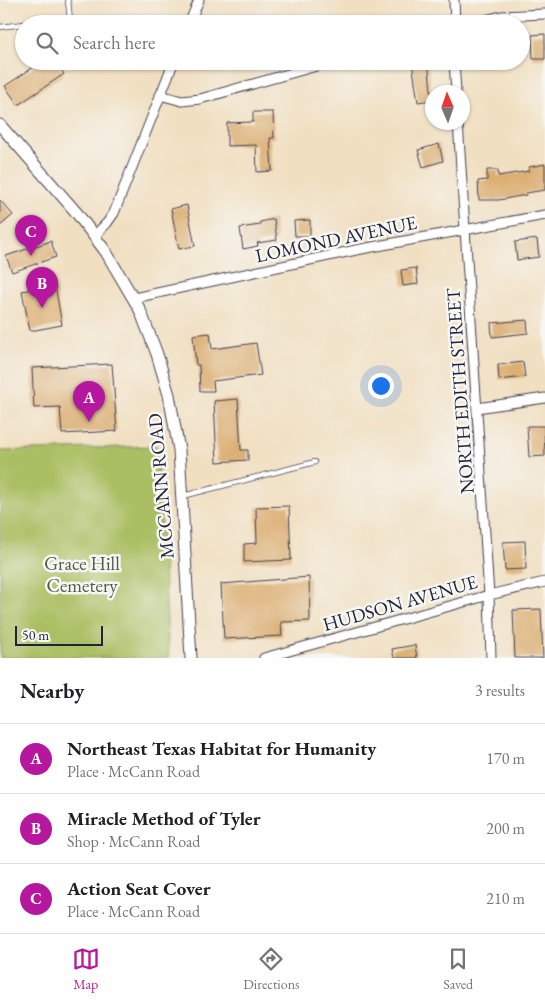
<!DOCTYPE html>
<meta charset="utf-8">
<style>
body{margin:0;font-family:"EB Garamond",serif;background:#f2f2f2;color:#202124}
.compass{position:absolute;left:425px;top:85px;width:45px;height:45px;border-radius:50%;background:#fff;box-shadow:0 1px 4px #0004;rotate:358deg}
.scale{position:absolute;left:15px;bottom:12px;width:88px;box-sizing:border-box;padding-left:5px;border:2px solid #22223b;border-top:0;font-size:14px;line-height:18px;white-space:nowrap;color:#22223b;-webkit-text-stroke:4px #f6f6f2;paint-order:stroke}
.you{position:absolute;left:380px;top:385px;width:18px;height:18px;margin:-12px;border:4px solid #fff;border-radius:50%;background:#1a73e8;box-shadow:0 0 0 8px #1a73e833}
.badge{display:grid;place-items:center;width:32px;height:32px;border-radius:50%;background:#b5179e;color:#fff;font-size:16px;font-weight:700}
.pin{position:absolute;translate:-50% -41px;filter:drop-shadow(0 1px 2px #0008)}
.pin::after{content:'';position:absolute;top:26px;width:18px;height:15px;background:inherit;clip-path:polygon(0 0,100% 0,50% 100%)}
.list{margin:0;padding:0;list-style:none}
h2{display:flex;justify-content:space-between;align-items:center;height:65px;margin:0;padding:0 20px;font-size:21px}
h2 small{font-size:16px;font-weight:400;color:#757577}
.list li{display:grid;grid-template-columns:32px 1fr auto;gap:15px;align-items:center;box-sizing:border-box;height:70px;padding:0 20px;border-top:1px solid #e0e0e0}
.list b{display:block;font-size:19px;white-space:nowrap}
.list p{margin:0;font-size:16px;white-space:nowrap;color:#757577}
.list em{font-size:16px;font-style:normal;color:#757577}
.icon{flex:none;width:28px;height:28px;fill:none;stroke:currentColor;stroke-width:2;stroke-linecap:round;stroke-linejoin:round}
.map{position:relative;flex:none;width:545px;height:658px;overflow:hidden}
.search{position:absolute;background:#fff;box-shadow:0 1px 4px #0004;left:15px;right:15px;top:15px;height:55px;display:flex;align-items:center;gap:12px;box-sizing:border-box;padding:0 18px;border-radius:28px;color:#757577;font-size:19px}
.sheet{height:275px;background:#fff}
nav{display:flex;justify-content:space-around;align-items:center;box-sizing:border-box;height:70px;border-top:1px solid #e0e0e0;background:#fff;font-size:14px;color:#757577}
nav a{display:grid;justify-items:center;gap:2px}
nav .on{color:#b5179e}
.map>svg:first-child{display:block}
.green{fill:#aabf63;stroke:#66704f}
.building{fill:#dcaf73}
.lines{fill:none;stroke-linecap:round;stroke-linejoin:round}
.service-casing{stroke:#413e4f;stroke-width:6}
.minor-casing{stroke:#413e4f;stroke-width:11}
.tertiary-casing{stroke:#413e4f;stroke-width:13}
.service{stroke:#fff;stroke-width:4.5}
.minor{stroke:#fff;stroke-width:9}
.tertiary{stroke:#fff;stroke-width:11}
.labels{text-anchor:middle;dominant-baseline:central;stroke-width:5;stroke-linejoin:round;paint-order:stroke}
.street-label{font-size:19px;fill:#22223b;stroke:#f6f6f2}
.park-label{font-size:19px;fill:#525949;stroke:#f6f6f2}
</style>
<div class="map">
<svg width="545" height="658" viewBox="0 0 545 658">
<rect width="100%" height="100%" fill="#f6f6f2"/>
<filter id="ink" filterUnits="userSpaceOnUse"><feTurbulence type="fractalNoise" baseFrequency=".02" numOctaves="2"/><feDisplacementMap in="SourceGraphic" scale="10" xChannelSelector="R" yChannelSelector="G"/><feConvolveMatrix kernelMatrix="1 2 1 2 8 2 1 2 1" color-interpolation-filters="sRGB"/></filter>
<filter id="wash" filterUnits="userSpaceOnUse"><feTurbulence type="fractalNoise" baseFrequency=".0096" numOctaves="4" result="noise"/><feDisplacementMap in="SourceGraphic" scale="20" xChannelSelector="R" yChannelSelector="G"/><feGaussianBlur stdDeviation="1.12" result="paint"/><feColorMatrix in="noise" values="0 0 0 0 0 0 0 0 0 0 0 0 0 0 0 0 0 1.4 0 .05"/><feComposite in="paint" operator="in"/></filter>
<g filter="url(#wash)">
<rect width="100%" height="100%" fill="#f1dfc1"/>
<!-- green -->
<path class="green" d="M156,446L163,546L169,658H0V451Z"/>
<g id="blocks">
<!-- building -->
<path class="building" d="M545,34V59H533L532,35Z
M43,61H55L64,74L18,105L5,86Z
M428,61L432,100L418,102L412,63Z
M253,112H273L274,138H270L272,171L257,172L256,145L227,146V123L253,122Z
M439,144L443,161L423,167L418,150Z
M545,164V190L526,193V195L499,200H479L478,181L487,180V170H498V176L529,171V167Z
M0,200L13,215L0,226Z
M187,205L195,246L179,249L171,209Z
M274,219L277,240L257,243L258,246L243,249L240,228L260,225V222Z
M310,220V236H295L294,221Z
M537,239L539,257L517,260L515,242Z
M51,241L56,257L12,272L6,256Z
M416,268L418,284L403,286L401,270Z
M55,285L62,325L30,331L22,291Z
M527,320L528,333L492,337L491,323Z
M210,333L212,349L256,343L261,375L213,381L214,391H200L199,365H196L193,335Z
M523,362L525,377L499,380L498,365Z
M112,364L117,431L62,434L60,407L34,408L32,368Z
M238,399L241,450H248V460L217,462L214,401Z
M527,426H544L545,456L529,457Z
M289,506L291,560L244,562V544L257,543L256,507Z
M525,541L526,569L505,570L503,542Z
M309,577L310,621L281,622L282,636L224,639L221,584Z
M541,609L543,658H515L513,610Z
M415,645L417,658H394L392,649Z"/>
</g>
</g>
<g filter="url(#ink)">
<use href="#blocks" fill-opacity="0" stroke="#413e4f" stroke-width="1"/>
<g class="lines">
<!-- service casing -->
<g class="service-casing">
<path id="service" d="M31,24L70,20L68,0
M0,27L24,24
M183,496L315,462"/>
</g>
<!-- minor casing -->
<g class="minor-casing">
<path id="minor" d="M454,0L455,24
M189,24L199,0
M468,24L501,16L545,14
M454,61L456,92
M160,95L182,101L200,99L334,61
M458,122L489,595L491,658
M95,235L107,223L114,213L174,61
M134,298L356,250L545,215
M477,408L545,398
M264,658L489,595L545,582"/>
</g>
<!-- tertiary casing -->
<g class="tertiary-casing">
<path id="tertiary" d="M0,125L76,212L106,252L140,310L157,354L169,395L179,450L191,658"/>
</g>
<!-- service -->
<use href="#service" class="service"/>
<!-- minor -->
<use href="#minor" class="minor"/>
<!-- tertiary -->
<use href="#tertiary" class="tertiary"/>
</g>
</g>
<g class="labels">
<!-- street labels -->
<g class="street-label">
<text transform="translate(336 239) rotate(-12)">LOMOND AVENUE</text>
<text transform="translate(460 391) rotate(-94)">NORTH EDITH STREET</text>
<text transform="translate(161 486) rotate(-95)">MCCANN ROAD</text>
<text transform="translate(400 603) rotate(-16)">HUDSON AVENUE</text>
</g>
<!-- park labels -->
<g class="park-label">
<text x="82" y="563">Grace Hill<tspan x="82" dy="22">Cemetery</tspan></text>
</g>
</g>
</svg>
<svg class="compass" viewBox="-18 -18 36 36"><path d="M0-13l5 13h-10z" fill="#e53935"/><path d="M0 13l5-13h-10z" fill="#757577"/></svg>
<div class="scale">50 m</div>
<div class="you"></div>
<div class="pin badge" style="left:89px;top:422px">A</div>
<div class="pin badge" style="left:42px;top:308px">B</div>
<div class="pin badge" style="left:31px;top:256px">C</div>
<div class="search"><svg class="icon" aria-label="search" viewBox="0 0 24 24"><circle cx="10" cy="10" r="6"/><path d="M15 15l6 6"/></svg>Search here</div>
</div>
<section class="sheet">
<h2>Nearby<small>3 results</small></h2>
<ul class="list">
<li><span class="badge">A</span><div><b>Northeast Texas Habitat for Humanity</b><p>Place · McCann Road</p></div><em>170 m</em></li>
<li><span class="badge">B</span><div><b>Miracle Method of Tyler</b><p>Shop · McCann Road</p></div><em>200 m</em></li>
<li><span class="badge">C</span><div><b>Action Seat Cover</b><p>Place · McCann Road</p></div><em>210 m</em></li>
</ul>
</section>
<nav>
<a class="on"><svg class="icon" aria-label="map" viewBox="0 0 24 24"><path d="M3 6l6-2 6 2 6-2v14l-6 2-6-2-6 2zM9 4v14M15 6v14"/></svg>Map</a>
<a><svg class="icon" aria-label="directions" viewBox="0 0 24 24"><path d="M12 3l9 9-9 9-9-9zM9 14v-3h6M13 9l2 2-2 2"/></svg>Directions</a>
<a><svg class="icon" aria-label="saved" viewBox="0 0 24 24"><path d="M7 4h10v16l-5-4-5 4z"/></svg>Saved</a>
</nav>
